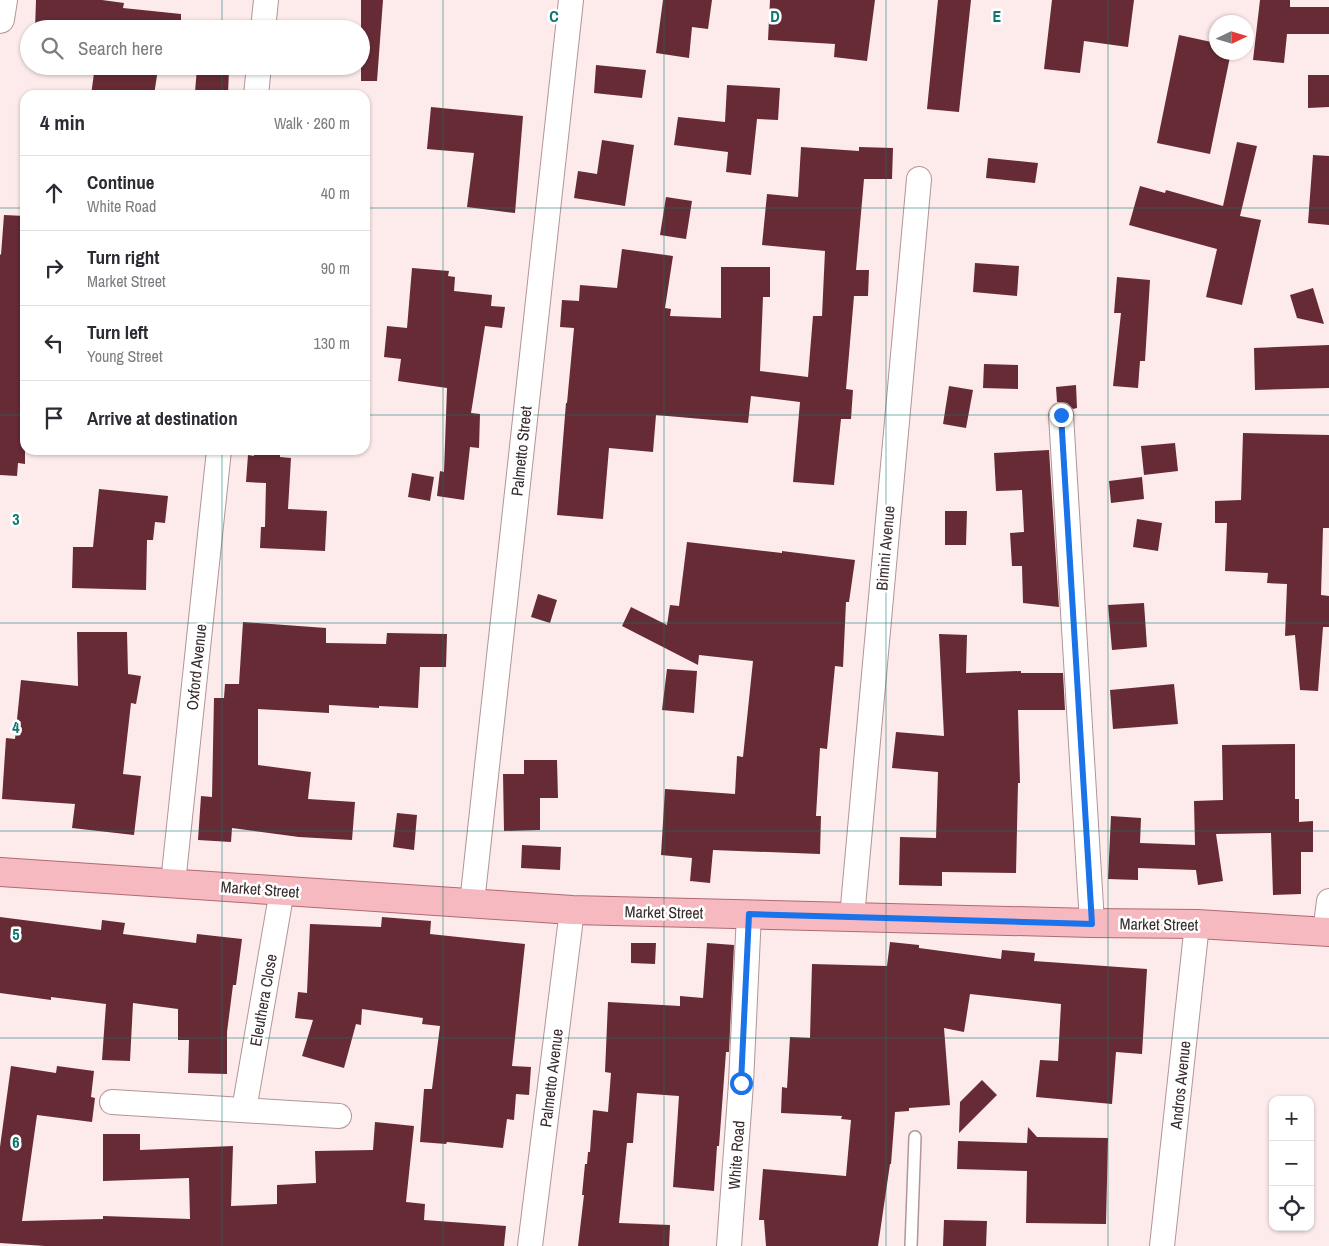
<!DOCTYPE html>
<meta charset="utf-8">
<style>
body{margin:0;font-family:"Archivo Narrow",sans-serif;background:#f2f2f3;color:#2b2b33}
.controls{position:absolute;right:15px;bottom:15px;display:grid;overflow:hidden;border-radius:10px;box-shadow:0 1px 4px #0004}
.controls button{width:45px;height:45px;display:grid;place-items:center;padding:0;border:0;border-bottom:1px solid #e1e1e2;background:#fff;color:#2b2b33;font:25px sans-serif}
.compass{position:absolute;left:1209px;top:15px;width:45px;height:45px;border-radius:50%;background:#fff;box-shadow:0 1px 4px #0004;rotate:86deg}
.stop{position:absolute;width:15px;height:15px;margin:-11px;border:4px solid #1a73e8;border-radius:50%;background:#fff}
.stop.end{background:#1a73e8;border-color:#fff;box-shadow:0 1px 5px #0008}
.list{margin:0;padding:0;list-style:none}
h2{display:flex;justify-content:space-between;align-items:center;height:65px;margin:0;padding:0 20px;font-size:21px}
h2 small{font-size:16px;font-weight:400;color:#7c7c81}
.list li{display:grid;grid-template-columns:32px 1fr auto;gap:15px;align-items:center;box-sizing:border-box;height:75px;padding:0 20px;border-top:1px solid #e1e1e2}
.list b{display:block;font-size:19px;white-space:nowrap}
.list p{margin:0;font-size:16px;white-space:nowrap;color:#7c7c81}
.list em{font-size:16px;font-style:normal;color:#7c7c81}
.icon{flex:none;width:28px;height:28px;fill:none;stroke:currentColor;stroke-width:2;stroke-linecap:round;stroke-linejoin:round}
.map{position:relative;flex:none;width:1329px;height:1246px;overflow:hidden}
.search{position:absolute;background:#fff;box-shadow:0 1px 4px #0004;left:20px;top:20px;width:350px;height:55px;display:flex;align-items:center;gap:12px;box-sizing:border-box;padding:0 18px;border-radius:28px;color:#7c7c81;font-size:19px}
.panel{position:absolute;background:#fff;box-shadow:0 1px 4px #0004;left:20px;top:90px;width:350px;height:365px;border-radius:15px}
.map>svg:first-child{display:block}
.building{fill:#662b34}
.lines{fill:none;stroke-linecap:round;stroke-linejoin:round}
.lane-casing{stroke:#b29597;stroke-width:14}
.street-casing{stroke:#b29597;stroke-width:26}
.secondary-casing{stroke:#b29597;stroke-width:30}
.primary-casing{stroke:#b06971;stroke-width:30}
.lane{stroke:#fff;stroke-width:11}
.street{stroke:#fff;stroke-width:24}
.secondary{stroke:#fff;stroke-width:28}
.primary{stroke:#f7b9c0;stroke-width:28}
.route{stroke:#1a73e8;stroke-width:6}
.grid{fill:none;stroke:#0f766e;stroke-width:1;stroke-opacity:0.55}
.labels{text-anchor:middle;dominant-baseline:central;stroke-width:5;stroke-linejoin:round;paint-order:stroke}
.street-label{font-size:16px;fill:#382c2d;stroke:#fff}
.grid-label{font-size:16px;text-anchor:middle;font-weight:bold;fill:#0f766e;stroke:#fff;stroke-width:5;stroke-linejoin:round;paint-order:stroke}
</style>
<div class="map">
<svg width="1329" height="1246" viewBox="0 0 1329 1246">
<rect width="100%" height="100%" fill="#fdeaeb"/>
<!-- building -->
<path class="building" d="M36,0H102L124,3L123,8L181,14V29H35Z
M361,0H383L377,81H361Z
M663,0H712L708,29L692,27L689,58L656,53Z
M770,0H875L867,61L834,57L835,44L768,40Z
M938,0H971L959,112L927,109Z
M1052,0H1134L1128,47L1084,41L1080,73L1044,69Z
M1260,0H1290V7H1329V34H1287L1284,63L1253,60Z
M1179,35L1216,43V52H1231L1210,154L1157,143Z
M596,65L646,70L642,98L594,93Z
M95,66H138L158,69L154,95H91Z
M197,68L229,70L228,94L195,92Z
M1308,75H1329V107L1308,108Z
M727,85L780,88L778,120L757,119L751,175L726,172L728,152L674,145L678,117L725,122Z
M431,107L523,116L515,213L467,207L474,153L427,149Z
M602,140L634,145L625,206L574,198L578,171L597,174Z
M1237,142L1257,146L1240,216L1261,220L1242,305L1206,297L1217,249L1129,225L1140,186L1165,193L1166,190L1223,206Z
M801,147L859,151V147L893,148L892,179H864L856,270H869L868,296H854L846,389L853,390L851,419H841L834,485L793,482L800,402L751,396L748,423L656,415L653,452L609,448L603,519L557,515L566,403H567L574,328L560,327L562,300L579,301L580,285L617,288L622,249L673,256L665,308L671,309L670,316L721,318V267H770V297H763L760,371L808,377L813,316H822L825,251L762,245L767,194L798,197Z
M1313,155L1329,156V225L1308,223Z
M988,158L1038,163L1035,183L986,178Z
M666,197L692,201L686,239L660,235Z
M4,215L25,216L23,256H25V345H24L20,420H25V464L18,463L17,476L0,475V254L1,255Z
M975,263L1019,266L1017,296L973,292Z
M412,268L449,271L448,276L455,277L454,291L492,295L491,306L505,307L502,328L485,326L471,413L480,414L479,448L470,447L464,500L437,496L440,471L444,472L447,388L398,381L401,359L384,357L387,326L407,328Z
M1117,277L1150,280L1145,361H1140L1138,388L1113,386L1121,313H1114Z
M1313,288L1324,324L1297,318L1290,295Z
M1329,345V388L1255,390L1254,348Z
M984,364L1018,365V389L983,388Z
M1076,385L1077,408L1073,409L1067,403L1057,402L1056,387Z
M949,386L973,390L966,428L943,424Z
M1243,433L1329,435V528H1323L1321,595L1329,596V627H1323L1318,691L1300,690L1295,635L1285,636L1287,584L1267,583L1268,573L1225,571L1227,523H1215V501L1241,500Z
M1175,443L1178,471L1144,475L1141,446Z
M254,450H280V457L291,458L288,509L327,511L325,551L260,548L261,527H265L266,483L246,482L248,455L254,456Z
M1049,450L1059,607L1023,603L1022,566H1012L1010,533L1024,532L1022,490L996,491L994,453Z
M412,473L434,477L430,501L408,497Z
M1142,477L1144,499L1111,503L1109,481Z
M99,489L168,496L165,523L155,522L153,540H147L146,590L72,588L73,547H93Z
M945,511H967L966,545H945Z
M1137,519L1162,523L1158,551L1133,547Z
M687,542L782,553V551L855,560L849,602H846L843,667L835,666L827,749L820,748L816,816H821L820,854L713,850L710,883L690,881L692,858L661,855L665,789L735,794L737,756L743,757L753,661L699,655L698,665L622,626L631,607L667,625L670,605L679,606Z
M538,594L557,600L550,623L531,617Z
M1144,603L1147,647L1112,650L1108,605Z
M243,622L326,628V643L386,644L387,633L447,634L446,667H420L418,708L379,706V708L329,705V713L258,709V765L311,772L308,799L355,802L352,840L299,837L232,828L231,842L198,840L201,796L212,797L214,698H224L225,684H239Z
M77,632H127L128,674L141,676L136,704L131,703L123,774L141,776L134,835L72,828L75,804L2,799L6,738L15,739L21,680L78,686Z
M939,634L967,635L966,673L1021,671V673H1063L1065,710H1018L1020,783H1018L1016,873L942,872V886L899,885L900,837L936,838L938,772L892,768L896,732L944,736Z
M667,669L697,671L694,713L662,710Z
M1174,684L1178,724L1113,729L1110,690Z
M1295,744V799H1299V822L1313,821V852H1301V894L1273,895L1271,833L1216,834L1223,881L1198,885L1196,870L1138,868V880L1108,879L1111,816L1141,818L1140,843L1195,845L1194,801L1223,800L1222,745Z
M524,760H557L558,798H540V830L504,831L503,774H524Z
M397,813L417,815L414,850L393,847Z
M522,845L561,847L560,870L521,868Z
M0,917L101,930L102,920L125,923L123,934L196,943L197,934L242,939L236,985H233L227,1032V1074L188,1073L189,1040H178V1009L133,1003L130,1061L102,1060L106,1004L51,997V1000L0,993Z
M382,917L431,921L430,934L525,944L512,1066L531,1067L529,1095L516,1094L514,1120L507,1119L503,1148L447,1142L446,1144L420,1142L424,1089H432L440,1026L422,1024L423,1018L362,1009L361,1025L356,1024L344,1068L302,1056L313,1020L295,1018L298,992L307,993L310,924L381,927Z
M890,942L919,945V948L1001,959L1002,950L1035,953L1034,961L1147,969L1142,1054L1116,1052L1112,1104L1036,1097L1040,1060L1058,1061L1061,1004L970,994L964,1032L944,1028L950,1105L909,1108V1111L895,1112L891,1164H890L878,1246H766L764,1220H759L763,1169L846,1176L851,1120L841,1119L842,1116L781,1113L782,1087L787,1088L790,1037L810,1038L812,964L887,966Z
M631,943H656L655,964L631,963Z
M707,943L734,945L729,1052H726L719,1146H717L714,1191L673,1187L679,1096L637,1093L633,1143H627L619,1223L670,1225L669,1246H578L584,1195H582L585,1164H587L588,1152H590L593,1110L608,1112L611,1073L605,1072L608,1002L680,1006V996L703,998Z
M11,1066L56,1073L57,1066L94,1071L91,1097L95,1098L92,1122L37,1115L22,1221L103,1219V1216L190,1219L189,1178L103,1181V1134H140V1150L233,1146L231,1206L277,1204V1185L316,1183L315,1151L373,1150L375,1122L414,1126L406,1202L425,1204L424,1220L506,1226L504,1246H45L0,1243V1147Z
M982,1080L997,1095L959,1133L960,1102Z
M1028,1127L1037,1137L1108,1138L1106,1224L1026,1223L1027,1171L957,1169L958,1141L1027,1143Z
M944,1220L987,1221L986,1246H943Z"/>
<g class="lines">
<!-- lane casing -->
<g class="lane-casing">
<path id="lane" d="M911,1246L915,1137"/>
</g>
<!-- street casing -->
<g class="street-casing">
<path id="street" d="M263,29L266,0
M256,95L259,66
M1061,415L1092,923
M173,883L219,450
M472,903L571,0
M852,917L919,179
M1325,932L1329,901
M112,1102L339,1116
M244,1110L282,890
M530,1246L572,910
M729,1246L741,1083L749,914
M1162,1246L1197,924"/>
</g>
<!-- secondary casing -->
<g class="secondary-casing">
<path id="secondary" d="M0,19L3,0"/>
</g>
<!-- primary casing -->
<g class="primary-casing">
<path id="primary" d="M0,872L572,910L1092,923L1197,924L1329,932"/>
</g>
<!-- lane -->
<use href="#lane" class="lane"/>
<!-- street -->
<use href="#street" class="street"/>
<!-- secondary -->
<use href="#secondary" class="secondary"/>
<!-- primary -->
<use href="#primary" class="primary"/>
</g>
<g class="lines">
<!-- route -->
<path class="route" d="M741,1083L749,914L1092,924L1061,415"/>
</g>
<!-- grid -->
<path class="grid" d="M222,0V29M443,0V1246M664,0V1246M886,0V1246M1108,0V1246M222,66V95M0,208H25M365,208H1329M0,415H25M365,415H1329M222,450V1246M0,623H1329M0,831H1329M0,1038H1329"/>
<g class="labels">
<!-- street labels -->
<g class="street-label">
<text transform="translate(521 451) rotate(-84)">Palmetto Street</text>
<text transform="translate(885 548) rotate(-85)">Bimini Avenue</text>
<text transform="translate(196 667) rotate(-84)">Oxford Avenue</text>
<text transform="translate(260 889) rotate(4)">Market Street</text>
<text transform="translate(664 912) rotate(1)">Market Street</text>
<text transform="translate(1159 924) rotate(1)">Market Street</text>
<text transform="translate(263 1000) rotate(-80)">Eleuthera Close</text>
<text transform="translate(551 1078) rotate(-83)">Palmetto Avenue</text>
<text transform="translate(1180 1085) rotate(-84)">Andros Avenue</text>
<text transform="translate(736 1155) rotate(-86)">White Road</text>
</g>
</g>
<g class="grid-label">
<text x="554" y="22">C</text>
<text x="775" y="22">D</text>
<text x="997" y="22">E</text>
<text x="16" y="525">3</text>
<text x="16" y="733">4</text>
<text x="16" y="940">5</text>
<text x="16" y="1148">6</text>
</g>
</svg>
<div class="controls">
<button>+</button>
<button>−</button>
<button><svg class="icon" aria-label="locate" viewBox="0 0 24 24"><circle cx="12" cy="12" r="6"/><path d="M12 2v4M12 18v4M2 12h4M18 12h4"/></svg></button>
</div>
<svg class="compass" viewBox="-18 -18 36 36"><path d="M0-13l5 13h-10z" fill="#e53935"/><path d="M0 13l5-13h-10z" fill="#7c7c81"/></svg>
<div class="stop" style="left:741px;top:1083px"></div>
<div class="stop end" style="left:1061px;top:415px"></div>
<div class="search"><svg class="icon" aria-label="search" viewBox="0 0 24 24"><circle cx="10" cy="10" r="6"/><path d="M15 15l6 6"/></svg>Search here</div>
<section class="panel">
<h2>4 min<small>Walk · 260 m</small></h2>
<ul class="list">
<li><svg class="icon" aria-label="ahead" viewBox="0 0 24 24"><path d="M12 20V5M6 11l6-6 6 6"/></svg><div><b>Continue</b><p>White Road</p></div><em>40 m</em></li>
<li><svg class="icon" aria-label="right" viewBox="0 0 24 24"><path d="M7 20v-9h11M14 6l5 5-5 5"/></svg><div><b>Turn right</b><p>Market Street</p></div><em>90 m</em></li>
<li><svg class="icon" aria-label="left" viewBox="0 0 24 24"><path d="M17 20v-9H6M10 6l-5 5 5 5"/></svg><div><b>Turn left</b><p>Young Street</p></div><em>130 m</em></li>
<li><svg class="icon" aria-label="arrive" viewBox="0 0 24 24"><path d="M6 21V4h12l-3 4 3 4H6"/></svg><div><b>Arrive at destination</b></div></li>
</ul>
</section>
</div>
